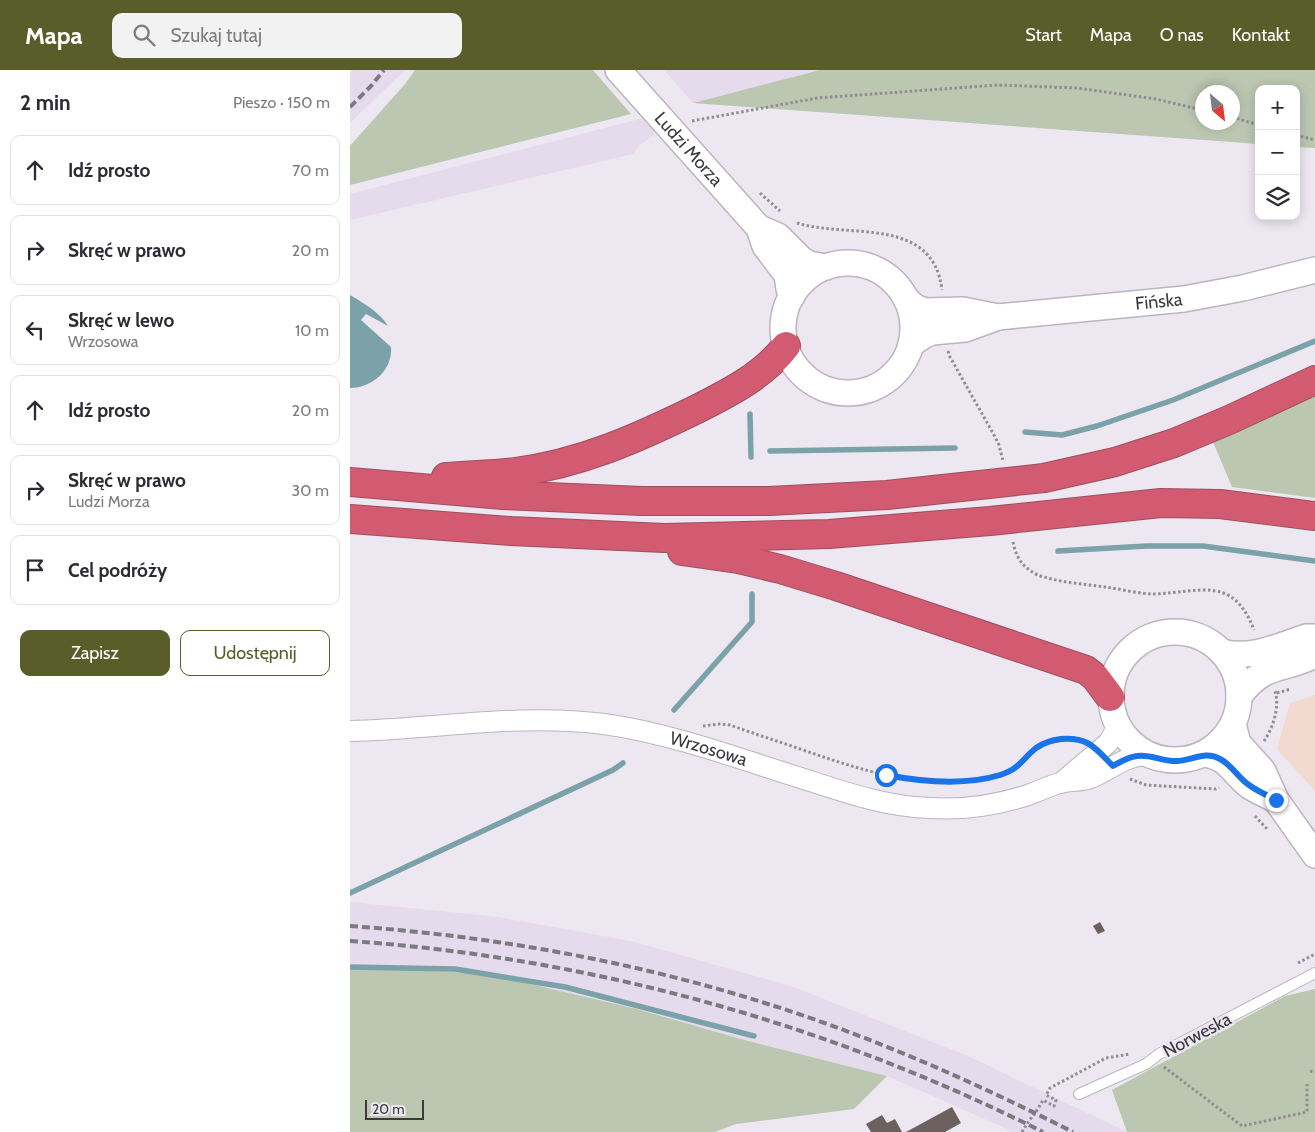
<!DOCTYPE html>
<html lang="pl">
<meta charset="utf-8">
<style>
body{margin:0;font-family:Cabin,sans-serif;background:#f2f2f3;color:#2b2b33}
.controls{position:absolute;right:15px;top:15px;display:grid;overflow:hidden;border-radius:10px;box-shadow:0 2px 12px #0003}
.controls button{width:45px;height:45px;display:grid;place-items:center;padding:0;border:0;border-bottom:1px solid #e1e1e2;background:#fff;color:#2b2b33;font:25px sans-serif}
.compass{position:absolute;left:845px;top:15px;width:45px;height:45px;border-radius:50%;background:#fff;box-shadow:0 2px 12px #0003;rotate:152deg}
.scale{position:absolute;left:15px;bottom:12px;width:59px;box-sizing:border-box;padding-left:5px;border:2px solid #3b393d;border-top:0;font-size:14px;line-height:18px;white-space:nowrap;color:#3b393d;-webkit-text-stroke:4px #ede7f1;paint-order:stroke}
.stop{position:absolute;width:15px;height:15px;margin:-11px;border:4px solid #1a73e8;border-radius:50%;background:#fff}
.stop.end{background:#1a73e8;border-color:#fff;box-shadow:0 1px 5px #0008}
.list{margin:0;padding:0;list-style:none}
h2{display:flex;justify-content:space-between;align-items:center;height:65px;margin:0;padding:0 20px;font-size:21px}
h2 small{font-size:16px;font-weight:400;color:#7c7c81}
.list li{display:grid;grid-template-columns:32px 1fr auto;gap:15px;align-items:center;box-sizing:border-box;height:70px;margin:0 10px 10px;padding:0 10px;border:1px solid #e1e1e2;border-radius:10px}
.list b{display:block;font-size:19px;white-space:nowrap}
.list p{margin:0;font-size:16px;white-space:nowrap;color:#7c7c81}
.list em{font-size:16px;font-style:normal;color:#7c7c81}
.actions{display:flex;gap:10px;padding:15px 20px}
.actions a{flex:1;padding:11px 0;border:1px solid #595d2a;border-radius:10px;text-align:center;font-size:18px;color:#595d2a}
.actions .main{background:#595d2a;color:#fff}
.icon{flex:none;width:28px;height:28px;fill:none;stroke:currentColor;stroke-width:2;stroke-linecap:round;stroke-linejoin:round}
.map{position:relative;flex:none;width:965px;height:1062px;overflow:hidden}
header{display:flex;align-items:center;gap:30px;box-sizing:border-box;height:70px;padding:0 25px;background:#595d2a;color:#fff}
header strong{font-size:24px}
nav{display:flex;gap:28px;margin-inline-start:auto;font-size:18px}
.search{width:350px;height:45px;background:#f2f2f3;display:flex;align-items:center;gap:12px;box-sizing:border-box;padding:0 18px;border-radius:10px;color:#7c7c81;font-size:19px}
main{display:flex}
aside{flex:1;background:#fff}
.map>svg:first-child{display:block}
.commercial{fill:#f2dad1}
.built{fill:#e6dbec}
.green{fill:#bcc7b2;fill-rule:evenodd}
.water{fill:#7ba1a9}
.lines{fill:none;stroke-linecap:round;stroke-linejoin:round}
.stream{stroke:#7ba1a9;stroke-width:5.5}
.building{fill:#6d6160}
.service-casing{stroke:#bbb5bf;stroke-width:12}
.minor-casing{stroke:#bbb5bf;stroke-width:22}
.tertiary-casing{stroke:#bbb5bf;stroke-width:28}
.motorway-casing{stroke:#9e4f5f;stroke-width:30}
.path{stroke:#908c93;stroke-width:3;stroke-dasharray:2.5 2.5;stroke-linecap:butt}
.service{stroke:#fff;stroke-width:10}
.minor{stroke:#fff;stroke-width:20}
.tertiary{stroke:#fff;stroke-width:25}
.motorway{stroke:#d35b71;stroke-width:28}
.rail{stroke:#7c797f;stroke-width:4;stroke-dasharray:8 4;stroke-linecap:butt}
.route{stroke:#1a73e8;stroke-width:6}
.labels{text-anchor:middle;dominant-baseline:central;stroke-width:5;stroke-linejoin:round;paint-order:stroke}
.street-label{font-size:18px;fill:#3b393d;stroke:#ede7f1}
</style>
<header>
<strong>Mapa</strong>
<div class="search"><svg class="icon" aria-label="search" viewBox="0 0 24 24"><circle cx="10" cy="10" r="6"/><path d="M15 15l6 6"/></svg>Szukaj tutaj</div>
<nav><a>Start</a><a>Mapa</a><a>O nas</a><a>Kontakt</a></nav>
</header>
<main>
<aside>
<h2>2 min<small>Pieszo · 150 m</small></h2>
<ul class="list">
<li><svg class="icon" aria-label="ahead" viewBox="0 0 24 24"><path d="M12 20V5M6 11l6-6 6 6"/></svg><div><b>Idź prosto</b></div><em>70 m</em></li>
<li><svg class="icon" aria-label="right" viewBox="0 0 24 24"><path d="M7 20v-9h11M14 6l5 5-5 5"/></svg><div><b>Skręć w prawo</b></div><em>20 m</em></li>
<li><svg class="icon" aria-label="left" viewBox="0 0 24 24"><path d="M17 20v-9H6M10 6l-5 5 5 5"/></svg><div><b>Skręć w lewo</b><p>Wrzosowa</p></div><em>10 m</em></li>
<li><svg class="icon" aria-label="ahead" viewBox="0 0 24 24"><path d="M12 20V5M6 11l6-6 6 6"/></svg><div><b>Idź prosto</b></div><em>20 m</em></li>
<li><svg class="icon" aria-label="right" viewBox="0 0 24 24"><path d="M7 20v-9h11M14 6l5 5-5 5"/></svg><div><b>Skręć w prawo</b><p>Ludzi Morza</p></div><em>30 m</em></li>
<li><svg class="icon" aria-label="arrive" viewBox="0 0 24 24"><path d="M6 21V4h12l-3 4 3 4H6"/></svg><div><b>Cel podróży</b></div></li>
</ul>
<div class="actions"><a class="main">Zapisz</a><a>Udostępnij</a></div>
</aside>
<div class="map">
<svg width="965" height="1062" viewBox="0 0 965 1062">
<rect width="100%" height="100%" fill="#ede7f1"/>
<!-- commercial -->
<path class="commercial" d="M965,625V721L927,679L940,633Z"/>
<!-- built -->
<path class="built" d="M3,0H55L0,53V4Z
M314,0H470L343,33Z
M305,45L309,61L290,75L283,84L0,150V124Z
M0,832L149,847L281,871L441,916L618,986L777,1062H662L646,1054L537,1006L398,971L287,939L138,904L0,896Z"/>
<!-- green -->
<path class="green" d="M65,0H243L281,44L0,115V76L55,14Z
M470,0H965V78L946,77V19H909V74L343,33ZM852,22H882V52H852Z
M965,326V428L882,417L863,372Z
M0,896L138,904L287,939L398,971L537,1006L504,1039L386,1054L365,1062H0Z
M965,919V1062H777L762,1020L935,926Z"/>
<!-- water -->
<path class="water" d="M0,225C13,233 30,242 38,256L16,244L11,250L41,277C43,300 22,318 0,318Z"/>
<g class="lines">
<!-- stream -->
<path class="stream" d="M400,344L401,387
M675,362L712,365L747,356L823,330L965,271
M420,381L605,378
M708,481L797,476H853L965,491
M324,640L402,552V524
M0,823L263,700L273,693
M0,897L105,899L215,917L404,966"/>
</g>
<!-- building -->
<path class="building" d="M750,852L755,861L748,864L743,856Z
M602,1037L611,1053L595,1062H556Z
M532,1045L537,1053L545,1049L552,1062H521L516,1054Z"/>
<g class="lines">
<!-- service casing -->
<g class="service-casing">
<path id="service" d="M729,1024L796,994L809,984L965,903"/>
</g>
<!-- minor casing -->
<g class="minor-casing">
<g id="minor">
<path id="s1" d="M0,661C85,659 170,643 254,654C320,663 393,690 457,710C497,723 538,737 581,738C613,740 647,735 678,725C688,721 698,717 709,713C719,710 731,712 741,708C762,699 774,686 797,685"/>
<path d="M711,713L758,673L763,665L767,655"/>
</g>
</g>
<!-- tertiary casing -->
<g class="tertiary-casing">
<g id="tertiary">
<path id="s2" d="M268,0L409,158L415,176L437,205L439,219L442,226"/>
<path d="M412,159L428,166L451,189L459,194L476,197"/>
<circle cx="498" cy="258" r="65"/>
<path id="s3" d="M556,229L565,237L575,241L613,240L648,247L834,229L893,218L965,200"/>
<path d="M561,274L573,266L582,262L615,259L648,247"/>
<circle cx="825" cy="626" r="64"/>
<path d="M872,582C901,590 929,576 956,567H965"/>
<path d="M889,626C916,591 932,602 965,585"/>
<path d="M883,654L888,673L913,701L926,730L965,785"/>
<path d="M853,684C877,686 882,702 898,715C906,721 917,725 926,730"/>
</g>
</g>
<!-- motorway casing -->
<g class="motorway-casing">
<path id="motorway" d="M96,407C119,405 142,405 165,402C230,394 288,368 347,339C379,323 414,305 436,276
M0,412L153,425L292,431H419L537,425L694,408L765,392L824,373L879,350L965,310
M0,449L161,461L314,468L479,464L640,451L811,433L870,434L965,446
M332,481L388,489L430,499L486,516L736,600L745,607L760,627"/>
</g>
<!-- path -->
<path class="path" d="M882,47L909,55
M342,51L467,28L648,15L727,18L806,29L852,40
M946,65L965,70
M410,123L430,141
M447,153C498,169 583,145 592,220
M598,281L600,287L644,365L649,375L653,391
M663,472C665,482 669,492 677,498C682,502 688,506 694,507C714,513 735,514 755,517C771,519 789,524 805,524C851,522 883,505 904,560
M927,623L941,619
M353,656L369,654L380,655C405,664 430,672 456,681C511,700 568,719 627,709C639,707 653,706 664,700C671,695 675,689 680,684C693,670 715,664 733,670
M914,671C923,658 930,637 925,621
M780,709L796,715L866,719L869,718
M905,746L918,760
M948,893L965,884
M814,997L892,1056L957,1042V1014
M960,1001L965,1002
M672,1062C678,1051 687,1042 693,1030L704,1036L706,1030L696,1025L700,1018L756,988L780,984"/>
<!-- service -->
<use href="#service" class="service"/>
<!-- minor -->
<use href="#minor" class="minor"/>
<!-- tertiary -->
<use href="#tertiary" class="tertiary"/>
<!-- motorway -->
<use href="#motorway" class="motorway"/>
<!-- rail -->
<path class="rail" d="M0,37L21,16L34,0
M0,856C141,866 283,891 418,934C523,967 624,1012 723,1062
M0,871C242,888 476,953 693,1062"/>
</g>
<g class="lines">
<!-- route -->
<path class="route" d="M536,705C573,712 614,716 650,705C671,698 671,690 686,678C693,673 703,670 711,669C739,667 745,678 763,696C770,692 778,687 787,686C800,684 812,691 825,691C842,691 855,680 870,689C882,695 888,708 899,715C907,721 917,725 926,730"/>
</g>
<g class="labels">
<!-- street labels -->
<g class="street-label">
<text stroke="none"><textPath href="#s2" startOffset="106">Ludzi Morza</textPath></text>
<text stroke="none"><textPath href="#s3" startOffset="258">Fińska</textPath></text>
<text stroke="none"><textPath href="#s1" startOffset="362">Wrzosowa</textPath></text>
<text transform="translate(847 965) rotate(-28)">Norweska</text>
</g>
</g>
</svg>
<div class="controls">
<button>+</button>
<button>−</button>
<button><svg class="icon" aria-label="layers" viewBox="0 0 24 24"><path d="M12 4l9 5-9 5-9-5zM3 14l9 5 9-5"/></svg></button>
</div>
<svg class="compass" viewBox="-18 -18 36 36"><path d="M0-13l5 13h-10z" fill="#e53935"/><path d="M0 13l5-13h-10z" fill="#7c7c81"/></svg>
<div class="scale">20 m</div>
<div class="stop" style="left:536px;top:705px"></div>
<div class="stop end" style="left:926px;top:730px"></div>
</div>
</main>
